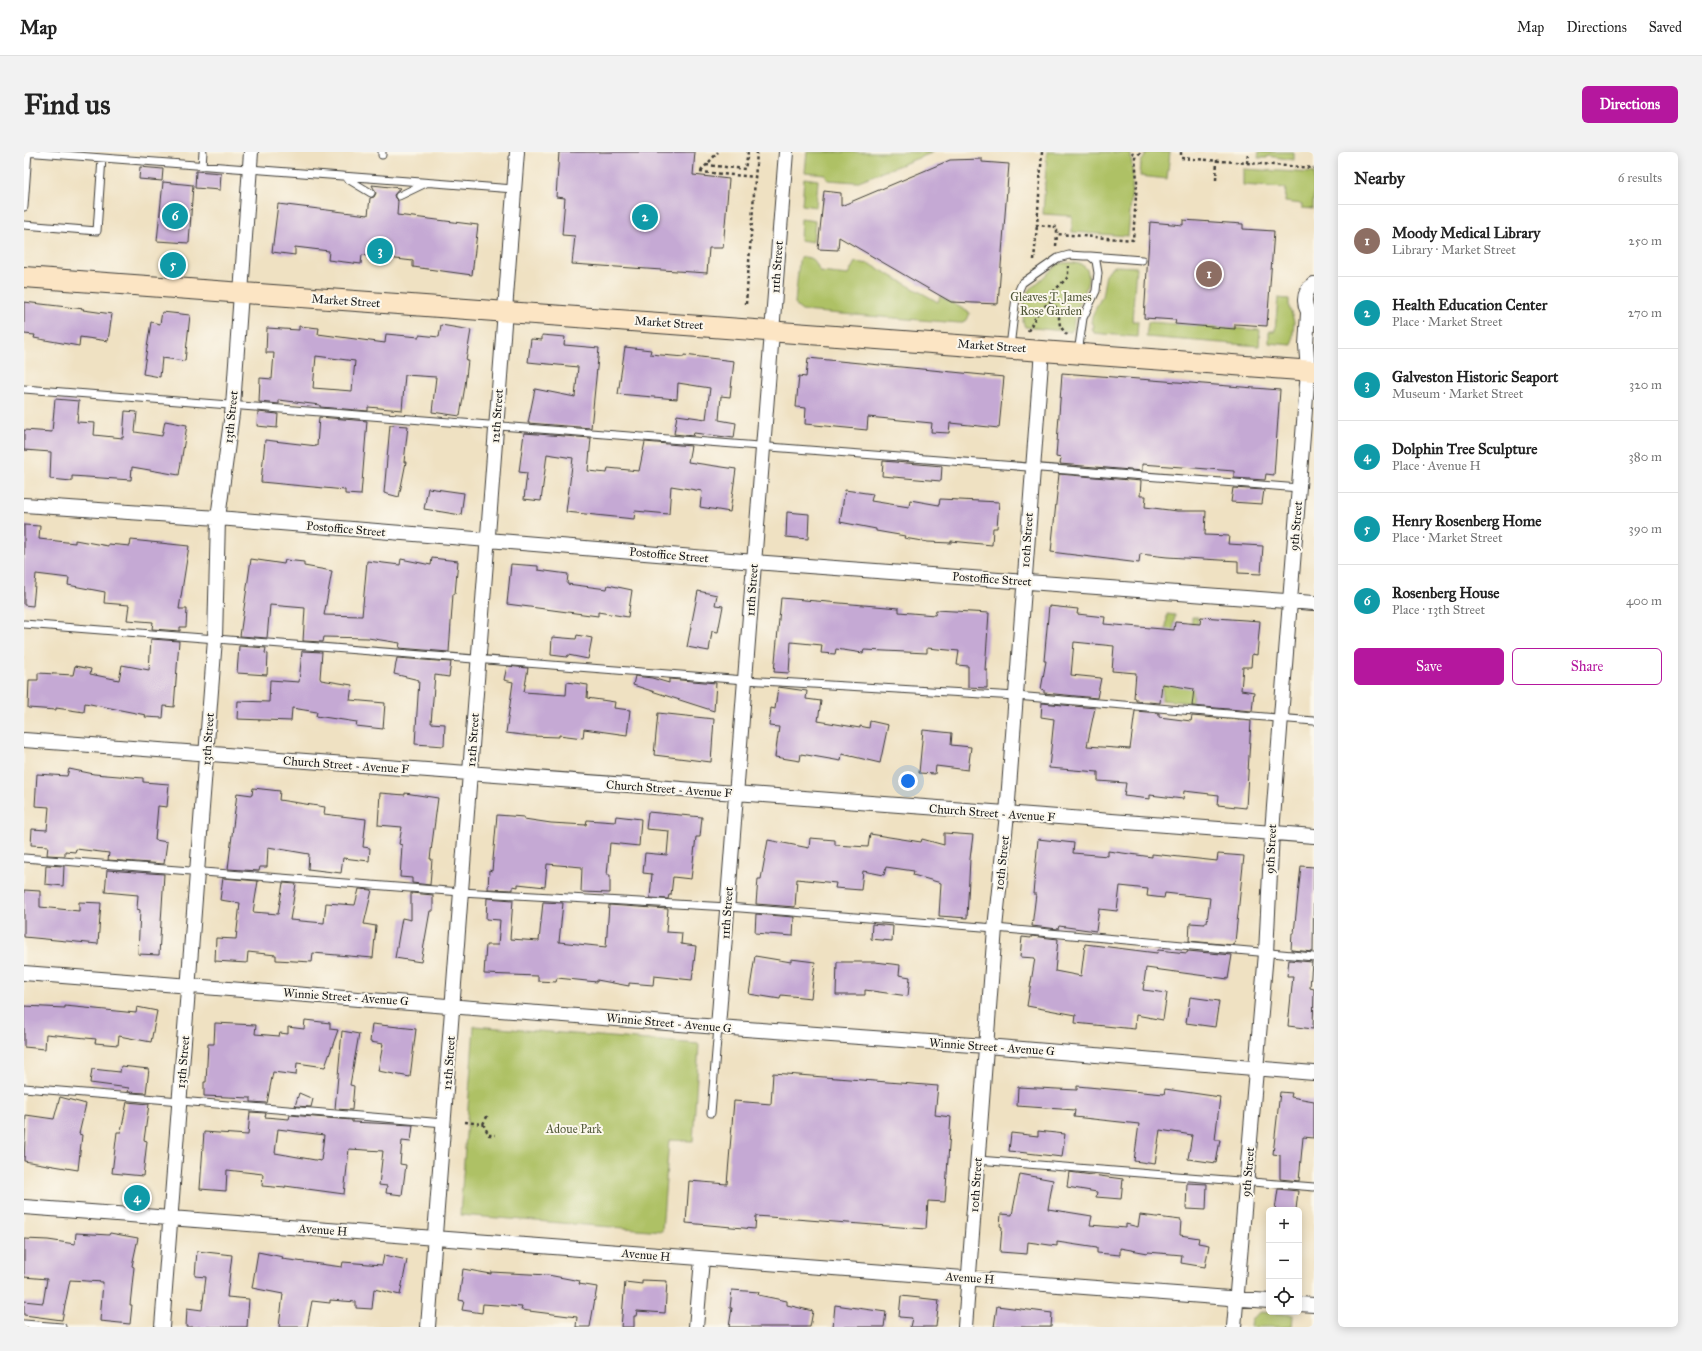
<!DOCTYPE html>
<meta charset="utf-8">
<style>
body{margin:0;font-family:"IM FELL Great Primer",serif;background:#f2f2f2;color:#222}
.controls{position:absolute;right:12px;bottom:12px;display:grid;overflow:hidden;border-radius:6px;box-shadow:0 2px 10px #0003}
.controls button{width:36px;height:36px;display:grid;place-items:center;padding:0;border:0;border-bottom:1px solid #e0e0e0;background:#fff;color:#222;font:20px sans-serif}
.you{position:absolute;left:884px;top:629px;width:14px;height:14px;margin:-10px;border:3px solid #fff;border-radius:50%;background:#1a73e8;box-shadow:0 0 0 6px #1a73e833}
.badge{display:grid;place-items:center;width:26px;height:26px;border-radius:50%;background:#b5179e;color:#fff;font-size:13px;font-weight:700}
.pin{position:absolute;translate:-50% -50%;border:2px solid #fff;box-shadow:0 1px 4px #0006}
.list{margin:0;padding:0;list-style:none}
h2{display:flex;justify-content:space-between;align-items:center;height:52px;margin:0;padding:0 16px;font-size:17px}
h2 small{font-size:13px;font-weight:400;color:#767676}
.list li{display:grid;grid-template-columns:26px 1fr auto;gap:12px;align-items:center;box-sizing:border-box;height:72px;padding:0 16px;border-top:1px solid #e0e0e0}
.list b{display:block;font-size:15px;white-space:nowrap}
.list p{margin:0;font-size:13px;white-space:nowrap;color:#767676}
.list em{font-size:13px;font-style:normal;color:#767676}
.actions{display:flex;gap:8px;padding:12px 16px}
.actions a{flex:1;padding:9px 0;border:1px solid #b5179e;border-radius:6px;text-align:center;font-size:14px;color:#b5179e}
.actions .main{background:#b5179e;color:#fff}
.icon{flex:none;width:22px;height:22px;fill:none;stroke:currentColor;stroke-width:2;stroke-linecap:round;stroke-linejoin:round}
.map{position:relative;flex:none;width:1290px;height:1175px;overflow:hidden;border-radius:6px}
header{display:flex;align-items:center;gap:24px;box-sizing:border-box;height:56px;padding:0 20px;background:#fff;border-bottom:1px solid #e0e0e0}
header strong{font-size:19px}
nav{display:flex;gap:22px;margin-inline-start:auto;font-size:14px}
.intro{display:flex;align-items:center;justify-content:space-between;box-sizing:border-box;height:96px;padding:0 24px}
h1{margin:0;font-size:28px}
.button{padding:10px 18px;border-radius:6px;background:#b5179e;color:#fff;font-size:14px;font-weight:700}
main{display:flex;gap:24px;padding:0 24px}
aside{flex:1;background:#fff;border-radius:6px;box-shadow:0 2px 10px #0003}
.map>svg:first-child{display:block}
.green{fill:#aec165;stroke:#656e40}
.building{fill:#c5a9d4;fill-rule:evenodd}
.lines{fill:none;stroke-linecap:round;stroke-linejoin:round}
.lane-casing{stroke:#3c3a35;stroke-width:9}
.street-casing{stroke:#3c3a35;stroke-width:16}
.secondary-casing{stroke:#3c3a35;stroke-width:22}
.path{stroke:#3c3a35;stroke-width:2.5;stroke-dasharray:3 3;stroke-linecap:butt}
.lane{stroke:#fff;stroke-width:7}
.street{stroke:#fff;stroke-width:14}
.secondary{stroke:#fce5c4;stroke-width:20}
.labels{text-anchor:middle;dominant-baseline:central;stroke-width:4;stroke-linejoin:round;paint-order:stroke}
.street-label{font-size:12px;fill:#1c1c1c;stroke:#fbf7ec}
.park-label{font-size:12px;fill:#4f5636;stroke:#fbf7ec}
</style>
<header>
<strong>Map</strong>
<nav><a>Map</a><a>Directions</a><a>Saved</a></nav>
</header>
<div class="intro"><h1>Find us</h1><a class="button">Directions</a></div>
<main>
<div class="map">
<svg width="1290" height="1175" viewBox="0 0 1290 1175">
<rect width="100%" height="100%" fill="#fbf7ec"/>
<filter id="ink" filterUnits="userSpaceOnUse"><feTurbulence type="fractalNoise" baseFrequency=".025" numOctaves="2"/><feDisplacementMap in="SourceGraphic" scale="8" xChannelSelector="R" yChannelSelector="G"/><feConvolveMatrix kernelMatrix="1 2 1 2 8 2 1 2 1" color-interpolation-filters="sRGB"/></filter>
<filter id="wash" filterUnits="userSpaceOnUse"><feTurbulence type="fractalNoise" baseFrequency=".012" numOctaves="4" result="noise"/><feDisplacementMap in="SourceGraphic" scale="16" xChannelSelector="R" yChannelSelector="G"/><feGaussianBlur stdDeviation="0.9" result="paint"/><feColorMatrix in="noise" values="0 0 0 0 0 0 0 0 0 0 0 0 0 0 0 0 0 1.4 0 .05"/><feComposite in="paint" operator="in"/></filter>
<g filter="url(#wash)">
<rect width="100%" height="100%" fill="#efe1c2"/>
<!-- green -->
<path class="green" d="M783,0H910L832,30L804,28L801,22L781,20Z
M1023,0H1105L1107,3L1109,25L1104,84L1048,80V64L1019,62Z
M1124,0H1146L1143,27L1116,24L1117,10Z
M1235,0H1270V8L1244,4L1243,6H1234Z
M1219,17L1290,21L1289,57L1278,56V52L1261,50L1262,36L1219,33Z
M780,26L794,28L792,55L778,53Z
M777,67L791,69L789,90L776,88Z
M778,105C790,105 791,110 796,120L824,123L831,110L846,112L914,150L916,144L946,161L943,168L936,171L778,159L773,155L771,151L775,109Z
M1039,111C1044,111 1050,110 1055,112C1075,117 1057,148 1052,159C1049,166 1051,173 1047,180L1001,175L999,170L1001,142L1034,112Z
M1091,114L1112,115L1108,169H1114L1113,185L1070,181L1068,176L1070,175L1069,171H1067L1068,164L1078,144L1082,122L1087,116Z
M1254,146L1265,147V155L1270,169L1268,193L1245,191V179H1251Z
M1124,170L1236,178L1235,194L1122,185Z
M1143,462L1151,463L1144,527L1168,472V465H1174L1168,551L1138,548Z
M450,874L675,892L669,989L645,988L638,1079L436,1063Z
M1237,1160L1269,1163L1268,1175H1226L1227,1167Z"/>
<g id="blocks">
<!-- building -->
<path class="building" d="M535,0H671L669,23L705,27L699,96H685L683,121L548,112L551,84L538,83L541,46L532,45Z
M958,7V10L985,12L974,152L927,150L815,85L814,98L794,97L800,39L817,41V54L926,8Z
M116,15L139,17L138,29L115,27Z
M172,19L197,21L196,38L171,36Z
M139,30L169,33L165,91L133,89Z
M348,33L376,36L370,43L371,46L374,49L373,63L454,73L448,123L389,115V109L338,103L337,112L304,108L305,99L271,95V103L248,100L254,52L344,63L346,46L350,45L352,41Z
M1159,68L1219,72V77L1250,79L1243,174L1211,172V177L1151,172L1152,168L1120,166L1126,70L1159,73Z
M0,150L60,157L59,158L88,162L84,189L56,185L55,194L10,186L11,183L0,182Z
M138,160L166,163L161,209L138,206L136,225L119,222L127,170L136,172Z
M417,173L447,178L442,208H444L441,234L436,264L408,260L412,225L381,223L378,258L344,255V259L296,255V253L255,248V252L235,250L236,226L248,227L250,201H242L243,176L275,178V174L295,176L294,182L361,191L362,182L395,185V183L415,185ZM292,204L331,209L328,239L289,236Z
M518,183L541,185L540,193L575,196L567,276L504,271L511,237L551,245L554,215L504,210L507,187L518,188Z
M601,195L627,198L626,202L660,205V203L710,209L706,245L697,244L695,268L712,271L710,286L670,281L669,284L650,282L653,263L682,267L686,236L654,231L653,247L594,242Z
M784,206L980,225L975,276L926,271L925,281L907,280L908,271L844,265L843,278L781,272L782,256L772,255L775,224L782,225Z
M1038,221L1256,238L1250,323L1242,322L1241,328L1210,326V319L1118,312V319L1036,312L1037,306L1032,305Z
M31,247L55,249L53,270L71,271L70,283L99,286L101,259L113,260L111,280L138,284L141,269L163,273L155,323L108,315L107,328L48,324V329L26,327L27,300L0,298V278L28,280Z
M234,260L254,262L253,276L233,274Z
M295,265L343,269L337,343L321,342V338L237,330L241,288L293,294Z
M366,273L384,274L380,310H382L375,345L360,341Z
M500,281L567,286L564,319L583,321L584,316L615,319L621,290L667,294L664,310L712,317L706,360L676,355L678,339L647,334L645,362L611,359L610,367L542,360L549,306L523,302L517,349L500,347L503,321L495,320Z
M859,309L918,314L917,329L858,324Z
M1035,322L1117,329L1116,344H1122L1121,355L1153,359H1182L1181,383L1205,384L1204,392L1239,394L1237,422L1214,421V409L1143,405L1116,402L1115,411L1027,400Z
M404,336L440,341L437,363L400,357Z
M1209,336L1240,338L1238,352L1207,350Z
M821,338L849,342L847,349L885,355L886,348L915,353L916,347L975,350L973,376H969L968,393L927,389V391L904,390L880,386L881,384L852,379V377L816,370Z
M763,360L785,362L784,387L762,385Z
M0,373L16,374L15,387L51,391V388L84,394V392L106,394L107,388L165,394L155,457H163L162,475H156V479L128,477L129,470L103,468L105,453L80,451L81,440L44,433L45,426L12,422L9,454L0,453Z
M408,406L434,409L431,442H429L425,500L375,496L376,491L344,486L300,485L299,490L279,489L281,456L246,453L243,486L216,484L227,407L260,412L261,408L280,410V414L308,419L300,463L338,464L343,409L376,413L377,407L407,413Z
M487,412L514,414V418L544,422L543,432L583,437L584,433L608,438L604,465L574,460V464L483,452Z
M674,439L693,443L691,453L699,454L694,480L688,479L685,499L663,495Z
M757,446L875,456V460L911,463L912,458L965,461L961,518H963V536L944,535V514L933,513L935,499L903,496V501L840,498L839,501L812,497L811,502L797,501L798,493L767,490L765,521L750,520Z
M1025,454L1054,457L1053,462L1081,465L1080,472L1150,478L1151,470L1176,472L1177,465L1236,469L1233,503L1228,502L1227,515H1219L1217,538L1230,540L1228,559L1168,554L1170,537L1138,532L1136,551L1112,549V546H1110L1112,521L1088,519L1090,494L1050,490L1047,523L1077,526L1073,546L1020,541V538L1017,537L1022,509H1020Z
M553,483L568,486L564,507L544,503L543,505L527,503L528,485L552,487Z
M127,487L155,489L150,555L140,554L139,566L121,565L122,563L61,551L60,560L32,556V558L4,556L5,528H14V521L49,523L51,514L67,517L66,522L95,528L98,513L125,518Z
M215,494L242,496L241,501L244,502L243,523L213,521Z
M278,499L298,500L296,526L297,528L328,533L326,548L361,551L359,577L332,574L333,570L292,564L293,560L268,556L267,569L213,567L214,549L245,550L246,528L275,530Z
M373,506L427,510L425,525L411,523L407,571L421,572L420,594L391,592L395,528L370,522Z
M483,514L504,516L500,540L542,543L543,530L564,533L563,546L591,550L590,556L606,558L603,583L560,577L559,586L535,583V585L507,584L482,581L489,530L480,528Z
M611,524L628,526L645,531V527L692,531L690,559L609,533Z
M754,535L783,539L782,547L797,549L794,569L836,576V574L845,576L846,569L864,573L856,611L818,602L817,609L777,602L776,609L751,605L755,575L745,574L747,556L751,557Z
M1018,551L1071,556L1063,594L1106,597L1111,559L1135,561V565L1167,569L1168,564L1227,569L1222,656L1194,653L1195,643L1160,639L1159,647L1126,643V647L1100,644L1102,631L1074,629V620L1025,616L1030,567L1017,565Z
M634,561L690,567L687,610L630,603Z
M899,578L928,581L927,593L947,595L944,618L912,614L911,622L895,621Z
M45,617L70,622L119,626V630L145,632L143,655L134,654L131,688L143,690L140,712L84,708L85,701L52,697L51,700L41,699V704L23,703L24,694L7,693L8,677L23,678L25,655L11,654L13,622L43,624Z
M229,636L256,639L255,648L301,655L300,662L342,667L339,695L346,696L345,709L319,706L317,721L284,717L285,702L244,695L243,715H236L235,719L204,717L213,641L228,643Z
M356,641L381,643V641L414,646L406,707H408L406,733L388,731V726L376,725L378,693L375,692L378,675L354,673Z
M624,660L678,665L676,685H672L667,727L649,725L647,743H645L644,747L626,746L628,722L619,721L621,701L643,703L645,679L622,677Z
M473,663L500,665V667L527,671L562,673L563,668L591,670L592,664L617,667L615,694L586,691L583,723H586V741L557,740L558,715L523,712L521,735L494,732V735L489,734V738L464,737L465,718L468,719Z
M920,681L949,683L946,707L943,766L915,764L917,731L889,723L890,719L862,715L860,723L839,719L837,738L811,736L812,731L773,727L771,755L732,752L734,727H737L744,688L785,696L786,686L811,688V693L844,695L846,682L897,690L898,687L920,693Z
M1014,687L1050,691L1049,701L1084,704V699L1128,705V702L1193,709L1194,702L1220,704L1211,790L1209,793L1165,789L1166,771L1181,772V770H1183L1186,746L1141,741L1140,746L1123,744L1124,737L1096,734L1093,759L1075,757L1072,779L1035,774L1034,777L1008,774L1012,742H1009Z
M22,713L40,714L39,734L21,732Z
M1277,714L1290,715L1289,800L1267,798L1268,781H1270Z
M83,718L140,722L135,803L114,802L116,758L113,757L114,743L81,740Z
M199,726L234,729L229,760L254,762L259,731L272,732L266,768L300,771L302,751L331,753L335,737L348,738L340,772L352,774L349,806L289,801L288,810L252,808V803L224,800L223,811L191,809L192,786L212,787L216,751L196,748Z
M0,738L16,739V755L55,759V750L77,751L74,792L0,785Z
M387,741L409,743V759H406L397,810L371,806L378,766L387,768Z
M463,746L489,748L486,787L515,789L519,750L539,751L535,790L582,795L585,753L644,757L642,780L658,781L657,792L672,794L668,828L630,824L629,833L605,831V834L573,828V830L533,826L532,830L514,829V824L460,822L462,793H474L476,768L462,767Z
M732,762L770,765L769,784L731,781Z
M848,772L869,774L868,789L847,787Z
M1007,784L1034,787L1031,819L1057,824L1061,792L1133,801L1134,798L1163,801L1164,799L1208,803L1204,827L1122,816L1119,838L1143,841L1139,868L1112,863L1111,877L1051,871L1052,863L1003,854L1011,806L996,805L998,785L1007,786Z
M731,804L767,810V807L791,810L787,846L757,843L756,847L725,842Z
M1265,808L1288,810L1286,836L1290,837L1289,877L1264,874L1269,824H1263Z
M813,810H851L876,813L875,823L886,825L884,844L841,838V843H812Z
M1166,845L1195,849L1191,875L1162,871Z
M0,854L41,856V854L112,861L113,855L133,859L127,890L95,884L94,893L71,891L72,887L22,882L21,897L0,895Z
M281,868L306,871V877L314,878L301,915L273,911L272,923L249,920L243,951L227,950V946L180,944V930H182L184,892H190L191,871L232,873L231,882L255,884L256,881L264,882V875L280,877Z
M348,872L392,877L386,925L354,919L359,892L346,890Z
M318,879L335,882L326,933L330,934L328,958L311,957Z
M97,914L125,917L122,941L104,940L105,936L66,931L68,917L96,920Z
M749,921L914,934L911,963L927,965L921,1050L904,1049L902,1077L732,1064L731,1077L662,1071L665,1029L703,1032L710,949L747,952Z
M1053,934L1140,942L1141,937L1196,945L1191,988H1196L1192,1011L1164,1007L1168,983L1136,978L1131,1012L1110,1009L1115,972L1050,965L1051,958L993,954L994,935L1053,938Z
M1256,940L1268,941L1267,945L1290,949V986L1279,985L1275,1029L1256,1027V1003L1249,1002Z
M275,941L289,947L287,955L271,954Z
M36,945L62,952L55,982L58,983L54,1018L0,1009L2,963L30,967Z
M103,950L125,952L120,988L123,989L119,1024L88,1021L93,980H97Z
M226,960L242,961L241,965L265,967L266,963L328,968V970L389,973L387,990L378,989L376,1012L382,1013L378,1043L362,1041L363,1034L355,1033L359,999L325,997L320,1042L261,1034V1036L238,1034L239,1022L203,1018L202,1039L176,1037L180,980L224,983ZM254,977L300,983L297,1009L251,1001Z
M1014,979L1041,982L1038,1005L985,999L987,981L1014,984Z
M1045,1020L1099,1027L1097,1047L1072,1045L1073,1040L1043,1035Z
M996,1022L1029,1028L1024,1057L1068,1064L1066,1073L1102,1076V1072L1114,1075L1116,1063L1157,1068L1156,1083L1175,1086L1174,1091L1185,1093L1181,1115L1157,1111L1158,1103L1124,1100V1101L1096,1096V1103L1073,1101V1096L1033,1090V1094L1004,1090L1003,1102L976,1100L978,1075L976,1074L977,1062L988,1063Z
M1163,1031L1183,1032L1182,1058L1162,1057Z
M1254,1037L1274,1039L1272,1058H1251Z
M52,1081L85,1083L86,1081L114,1086L108,1114L110,1115L106,1153H108L106,1172L76,1169L79,1130L46,1128L38,1168L0,1163V1149L19,1151L23,1127L0,1125V1087L24,1088L51,1092Z
M173,1099L208,1103L203,1145L225,1147L223,1175H162L163,1156L178,1158L182,1125L171,1124Z
M234,1100L259,1105L258,1107L318,1115L319,1110L358,1113L360,1103L383,1108L376,1143L350,1137L348,1157L332,1156V1150L306,1148V1151L288,1149L283,1175H255L259,1142L228,1136Z
M439,1117L467,1122V1120L524,1123L556,1129L555,1132L573,1135L566,1175H552L553,1165L497,1158L498,1155L459,1152L458,1161L438,1158L440,1149L435,1148Z
M618,1128L643,1129L641,1161L613,1159L612,1164H610V1175H597L601,1130L618,1132Z
M708,1138L735,1140L734,1143L763,1149V1153L789,1159L786,1175H705L708,1156H706Z
M877,1144L915,1148L912,1175H886L888,1166L875,1165Z
M811,1153L862,1160L860,1175H809Z
M973,1154L1028,1161L1027,1175H970Z"/>
</g>
</g>
<g filter="url(#ink)">
<use href="#blocks" fill-opacity="0" stroke="#3c3a35" stroke-width="1"/>
<g class="lines">
<!-- lane casing -->
<g class="lane-casing">
<path id="lane" d="M0,0L490,37
M358,3V0
M178,14L179,0
M322,26L347,41
M375,44L402,31
M0,55L4,0
M0,73L73,79L78,6
M1066,104L1118,108
M986,195L992,145L998,131L1034,106L1045,103L1060,104H1066L1072,109L1074,121L1072,139L1059,166L1054,201
M0,237L1275,336
M0,472L721,528L992,544L1290,569
M0,706L437,740L704,755L971,776L1290,805
M0,936L420,971
M687,961L694,875
M954,1008L1290,1035
M0,1172L38,1175"/>
</g>
<!-- street casing -->
<g class="street-casing">
<path id="street" d="M1290,132C1277,141 1279,157 1290,166
M0,353L194,366L731,410L1290,451
M0,588L1290,684
M0,821L694,875L962,894L1290,921
M694,875L762,0
M0,1055L1245,1149
M1275,1152L1290,1153
M138,1175L191,487L194,366L209,254L227,0
M404,1175L493,0
M672,1175L678,1108
M941,1175L971,776L983,662L1018,198
M1210,1175L1242,801L1248,680L1284,219L1282,193L1284,161"/>
</g>
<!-- secondary casing -->
<g class="secondary-casing">
<path id="secondary" d="M0,125C430,157 860,186 1290,219"/>
</g>
<!-- path -->
<path class="path" d="M1018,0L1013,73L1033,75V82L1109,88L1113,29L1111,5L1117,0
M1108,0L1111,5
M1157,0V6L1290,16
M1223,11L1224,0
M682,13L721,17L724,0
M677,19L694,0
M676,20L732,25
M1192,28L1193,8
M1032,94L1033,82
M1010,108L1013,73
M722,152L733,0
M1004,179L1015,159L1027,149
M1043,183L1036,174L1034,158L1027,149L1030,139L1044,125V114
M441,970L459,972L464,963
M459,972L465,983H471"/>
<!-- lane -->
<use href="#lane" class="lane"/>
<!-- street -->
<use href="#street" class="street"/>
<!-- secondary -->
<use href="#secondary" class="secondary"/>
</g>
</g>
<g class="labels">
<!-- street labels -->
<g class="street-label">
<text transform="translate(753 115) rotate(-86)">11th Street</text>
<text transform="translate(322 149) rotate(4)">Market Street</text>
<text transform="translate(645 171) rotate(4)">Market Street</text>
<text transform="translate(968 194) rotate(4)">Market Street</text>
<text transform="translate(473 264) rotate(-86)">12th Street</text>
<text transform="translate(207 265) rotate(-84)">13th Street</text>
<text transform="translate(1272 374) rotate(-85)">9th Street</text>
<text transform="translate(322 377) rotate(5)">Postoffice Street</text>
<text transform="translate(1003 388) rotate(-86)">10th Street</text>
<text transform="translate(645 403) rotate(5)">Postoffice Street</text>
<text transform="translate(968 427) rotate(4)">Postoffice Street</text>
<text transform="translate(728 438) rotate(-86)">11th Street</text>
<text transform="translate(184 587) rotate(-86)">13th Street</text>
<text transform="translate(449 588) rotate(-86)">12th Street</text>
<text transform="translate(322 613) rotate(4)">Church Street - Avenue F</text>
<text transform="translate(645 637) rotate(4)">Church Street - Avenue F</text>
<text transform="translate(968 661) rotate(4)">Church Street - Avenue F</text>
<text transform="translate(1247 697) rotate(-87)">9th Street</text>
<text transform="translate(978 711) rotate(-84)">10th Street</text>
<text transform="translate(703 761) rotate(-86)">11th Street</text>
<text transform="translate(322 845) rotate(4)">Winnie Street - Avenue G</text>
<text transform="translate(645 871) rotate(5)">Winnie Street - Avenue G</text>
<text transform="translate(968 895) rotate(4)">Winnie Street - Avenue G</text>
<text transform="translate(159 910) rotate(-85)">13th Street</text>
<text transform="translate(425 911) rotate(-86)">12th Street</text>
<text transform="translate(1224 1020) rotate(-85)">9th Street</text>
<text transform="translate(952 1033) rotate(-86)">10th Street</text>
<text transform="translate(299 1078) rotate(4)">Avenue H</text>
<text transform="translate(622 1103) rotate(5)">Avenue H</text>
<text transform="translate(946 1126) rotate(4)">Avenue H</text>
</g>
<!-- park labels -->
<g class="park-label">
<text x="1027" y="145">Gleaves T. James<tspan x="1027" dy="14">Rose Garden</tspan></text>
<text x="550" y="977">Adoue Park</text>
</g>
</g>
</svg>
<div class="controls">
<button>+</button>
<button>−</button>
<button><svg class="icon" aria-label="locate" viewBox="0 0 24 24"><circle cx="12" cy="12" r="6"/><path d="M12 2v4M12 18v4M2 12h4M18 12h4"/></svg></button>
</div>
<div class="you"></div>
<div class="pin badge" style="left:1185px;top:122px;background:#8d6e63">1</div>
<div class="pin badge" style="left:621px;top:65px;background:#0f9aa8">2</div>
<div class="pin badge" style="left:356px;top:99px;background:#0f9aa8">3</div>
<div class="pin badge" style="left:113px;top:1046px;background:#0f9aa8">4</div>
<div class="pin badge" style="left:149px;top:113px;background:#0f9aa8">5</div>
<div class="pin badge" style="left:151px;top:64px;background:#0f9aa8">6</div>
</div>
<aside>
<h2>Nearby<small>6 results</small></h2>
<ul class="list">
<li><span class="badge" style="background:#8d6e63">1</span><div><b>Moody Medical Library</b><p>Library · Market Street</p></div><em>250 m</em></li>
<li><span class="badge" style="background:#0f9aa8">2</span><div><b>Health Education Center</b><p>Place · Market Street</p></div><em>270 m</em></li>
<li><span class="badge" style="background:#0f9aa8">3</span><div><b>Galveston Historic Seaport</b><p>Museum · Market Street</p></div><em>320 m</em></li>
<li><span class="badge" style="background:#0f9aa8">4</span><div><b>Dolphin Tree Sculpture</b><p>Place · Avenue H</p></div><em>380 m</em></li>
<li><span class="badge" style="background:#0f9aa8">5</span><div><b>Henry Rosenberg Home</b><p>Place · Market Street</p></div><em>390 m</em></li>
<li><span class="badge" style="background:#0f9aa8">6</span><div><b>Rosenberg House</b><p>Place · 13th Street</p></div><em>400 m</em></li>
</ul>
<div class="actions"><a class="main">Save</a><a>Share</a></div>
</aside>
</main>
